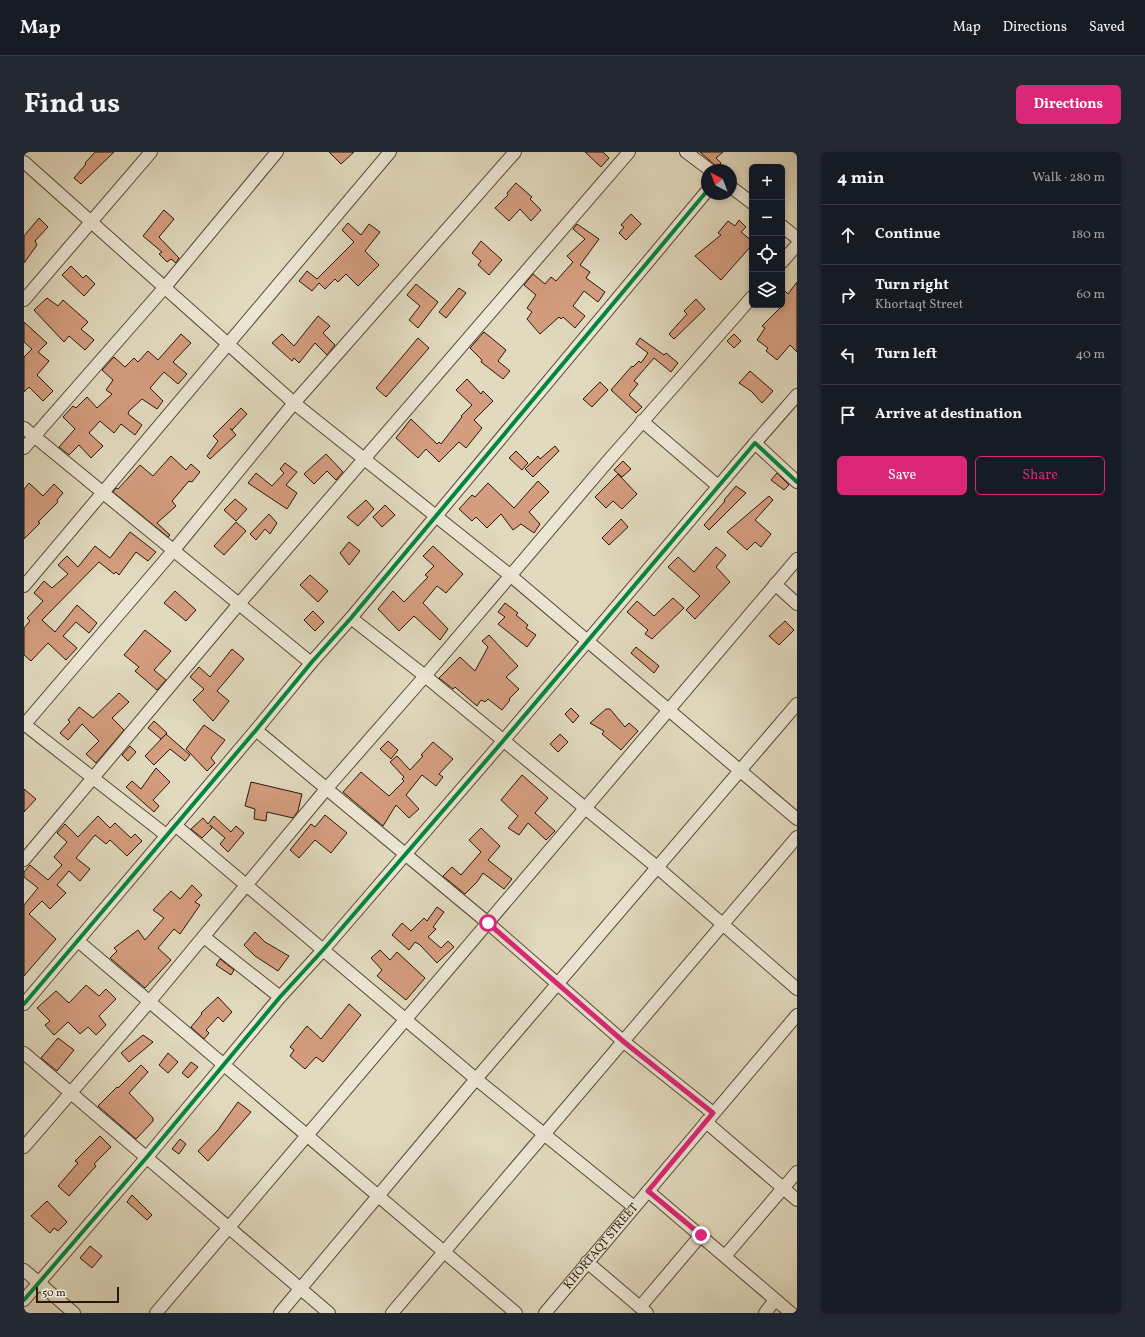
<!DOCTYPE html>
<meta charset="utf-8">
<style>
body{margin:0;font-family:Vollkorn,serif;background:#242831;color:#f1f3f6}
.controls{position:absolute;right:12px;top:12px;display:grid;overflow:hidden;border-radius:6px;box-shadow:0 2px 6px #0003}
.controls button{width:36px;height:36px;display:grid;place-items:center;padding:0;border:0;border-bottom:1px solid #363941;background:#171b24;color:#f1f3f6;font:20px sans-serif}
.compass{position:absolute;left:677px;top:12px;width:36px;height:36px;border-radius:50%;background:#171b24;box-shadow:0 2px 6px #0003;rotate:318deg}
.scale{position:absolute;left:12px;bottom:10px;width:83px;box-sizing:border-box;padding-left:4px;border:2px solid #2a1705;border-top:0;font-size:11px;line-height:14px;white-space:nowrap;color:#2a1705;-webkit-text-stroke:3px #ece7d5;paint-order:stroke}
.stop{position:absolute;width:12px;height:12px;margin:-9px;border:3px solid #db2777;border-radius:50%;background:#fff}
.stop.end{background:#db2777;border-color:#fff;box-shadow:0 1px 4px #0008}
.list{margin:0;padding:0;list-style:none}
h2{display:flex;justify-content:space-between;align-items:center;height:52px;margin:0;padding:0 16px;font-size:17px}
h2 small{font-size:13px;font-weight:400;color:#9ea1a6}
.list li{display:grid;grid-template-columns:26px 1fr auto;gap:12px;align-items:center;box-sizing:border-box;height:60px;padding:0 16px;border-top:1px solid #363941}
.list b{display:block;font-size:15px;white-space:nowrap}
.list p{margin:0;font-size:13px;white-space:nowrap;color:#9ea1a6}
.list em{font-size:13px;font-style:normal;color:#9ea1a6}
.actions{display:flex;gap:8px;padding:12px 16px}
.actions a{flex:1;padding:9px 0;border:1px solid #db2777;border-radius:6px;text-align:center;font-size:14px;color:#db2777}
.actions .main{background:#db2777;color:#fff}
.icon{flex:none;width:22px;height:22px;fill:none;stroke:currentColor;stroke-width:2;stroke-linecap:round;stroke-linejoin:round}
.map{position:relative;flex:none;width:773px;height:1161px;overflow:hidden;border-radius:6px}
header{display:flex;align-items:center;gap:24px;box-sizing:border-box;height:56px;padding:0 20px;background:#171b24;border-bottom:1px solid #363941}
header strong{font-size:19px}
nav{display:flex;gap:22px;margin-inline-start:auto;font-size:14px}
.intro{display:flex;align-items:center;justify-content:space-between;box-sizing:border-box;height:96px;padding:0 24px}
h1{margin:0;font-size:28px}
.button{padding:10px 18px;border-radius:6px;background:#db2777;color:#fff;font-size:14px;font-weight:700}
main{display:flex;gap:24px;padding:0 24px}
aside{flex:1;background:#171b24;border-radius:6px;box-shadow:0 2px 6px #0003}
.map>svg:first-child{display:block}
.building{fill:#d49d7f;stroke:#2a1705}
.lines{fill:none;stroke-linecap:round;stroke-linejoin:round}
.minor-casing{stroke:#584834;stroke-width:14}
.minor{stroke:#ece7d5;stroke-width:12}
.cycleway-casing{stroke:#ece7d5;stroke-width:6}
.cycleway{stroke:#00873e;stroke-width:4}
.route{stroke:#db2777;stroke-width:5}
.labels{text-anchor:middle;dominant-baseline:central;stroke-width:3;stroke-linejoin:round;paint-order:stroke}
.street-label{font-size:12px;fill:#2a1705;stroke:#ece7d5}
</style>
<header>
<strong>Map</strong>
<nav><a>Map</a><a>Directions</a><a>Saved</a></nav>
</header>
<div class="intro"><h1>Find us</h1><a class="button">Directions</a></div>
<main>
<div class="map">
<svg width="773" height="1161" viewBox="0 0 773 1161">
<rect width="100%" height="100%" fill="#e2dabf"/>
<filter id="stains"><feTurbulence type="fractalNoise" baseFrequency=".005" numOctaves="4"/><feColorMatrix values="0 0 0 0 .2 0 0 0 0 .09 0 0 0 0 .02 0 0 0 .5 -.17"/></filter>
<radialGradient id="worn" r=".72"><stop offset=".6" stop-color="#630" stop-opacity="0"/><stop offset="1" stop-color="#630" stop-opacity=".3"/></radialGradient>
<!-- building -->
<path class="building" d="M71,0H90L57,32L50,26L62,12L61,11Z
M305,0H330L317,12Z
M561,0H579L585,6L577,15Z
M676,0H699L692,6L697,11L693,15Z
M492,31L508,45L506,47L517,58L507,69L496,57L485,69L471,56L484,43L483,41Z
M140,58L150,67L135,85L155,106L152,111L147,107L143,110L135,102L138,100L119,84Z
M607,62L617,72L602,88L595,81L600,75L597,73Z
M15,66L24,75L11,89L13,93L0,111V84Z
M715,68L722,75L717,80L728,89V93L697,128L671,104L697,83L694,81L704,69L711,74Z
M324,71L337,83L345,72L356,80L341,99L355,113L334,134L322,122L314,130L311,127L301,137L295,131L288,139L275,129L283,119L293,127L330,90L318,78Z
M553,72L575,87L556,113L566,120L562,126L581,140L574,150L560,139L549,154L561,164L551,176L539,165L537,167L535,165L516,182L503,167L508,160L503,156L512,143L500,133L509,122L521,132L527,125L532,129L549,110L543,104L561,87L549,77Z
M457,89L478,108L465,123L454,113L457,109L448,101Z
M47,114L59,126L62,123L71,132L60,144L38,123Z
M773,130V200L766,193L753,208L742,199L744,196L733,188L741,176L738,174L758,154V136L764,142Z
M392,132L414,150L394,176L385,168L396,154L383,143Z
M435,136L442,141L422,166L415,160Z
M23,146L34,154L39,148L64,170L57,177L70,188L61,198L45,184L40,190L10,158Z
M672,147L681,157L650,187L645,182L663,162L660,159Z
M294,164L306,174L299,181L311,193L303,203L291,191L275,211L270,206L268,209L248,191L258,182L270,194Z
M0,170L23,191L14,200L25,209L13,223L29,239L19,249L5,235L0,240V205L8,197L0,190Z
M460,180L482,198L474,209L486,219L479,227L457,210L458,208L446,196Z
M157,182L167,191L149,210L163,222L154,232L140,220L126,236L139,249L133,257L118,247L105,259L104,262L118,273L111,283L97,272L90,281L76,269L65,281L79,294L67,306L55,293L45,303L35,295L51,277L39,265L49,254L52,256L63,245L73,256L88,242L82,238L89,228L78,218L90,205L101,215L110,206L114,210L124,199L134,208Z
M710,182L717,189L710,196L703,189Z
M394,186L405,196L362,245L352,236Z
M616,186L640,203L642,201L654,211L647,220L630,206L610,229L614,232L605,243L618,255L612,261L587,238L608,214L609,215L615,209L617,211L624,201L612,192Z
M726,219L749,239L738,251L727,239L715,231Z
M443,227L457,242L459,239L469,249L450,268L458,276L442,296L435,290L415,310L402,297L394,306L372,286L387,267L413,292L415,290L417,292L438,265L437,264L448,253L432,238Z
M576,230L584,238L568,255L559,247Z
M217,256L223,262L208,278L206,276L212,283L186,307L183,304L194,289L189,284Z
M531,294L535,299L509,325L501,317L514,304L516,307Z
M492,299L504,311L498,318L485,306Z
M302,302L319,320L312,328L303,319L290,332L280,322Z
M147,304L162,318L167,312L176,320L168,330L165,329L148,349L152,354L133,371L146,383L144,385L89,340L92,336L94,337L116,313L129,324Z
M599,309L607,317L598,325L590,318Z
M261,311L273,320L262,333L273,341L263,357L224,331L232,321L248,334L260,321L256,317Z
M753,321L765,333L760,338L747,328Z
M594,322L613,342L598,357L589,349L582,356L571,345Z
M514,329L525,340L505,360L516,372L510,381L497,372L489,378L477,362L463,376L452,365L448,369L435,357L448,343L451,345L464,331L490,356Z
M5,331L19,344L30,332L39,341L33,348L34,350L14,370L16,371L0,387V337Z
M712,334L722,341L685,378L680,373L701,349L700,348Z
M745,344L749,348L731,368L747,382L737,395L731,390L723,398L703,380Z
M211,347L223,357L212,369L200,358Z
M342,348L350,357L334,374L323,365Z
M361,353L371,363L358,375L349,365Z
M245,362L253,371L246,382L241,377L232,388L226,382Z
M597,367L604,375L585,393L578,386Z
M212,370L222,379L200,403L190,394Z
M106,380L132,400L124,409L112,400L95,423L92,420L90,422L75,410L18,468L31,480L53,453L73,471L65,481L52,470L39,484L53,496L42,508L24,491L7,509L0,503V476L6,469L3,466L19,449L10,441L20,429L28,436L44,422L34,413L43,404L54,415L71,394L86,406Z
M325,390L336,399L325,413L316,401Z
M409,394L439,422L422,441L413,434L399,451L424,477L416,488L390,464L375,479L354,457L369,439L380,450L404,425L401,423L410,414L399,404Z
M692,395L702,403L692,415L706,430L671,467L662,458L676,444L644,415L654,405L670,420Z
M286,423L304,439L294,450L276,433Z
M151,439L172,458L162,469L140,451Z
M649,446L660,456L628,487L621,482L624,478L603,460L613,449L630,464Z
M481,451L494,461L492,463L504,473L502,476L512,483L503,495L474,472L481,465L474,460Z
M289,459L300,470L291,479L280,468Z
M761,469L770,478L755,493L745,484Z
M121,478L147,499L130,518L142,528L133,538L111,519L115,515L100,503Z
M465,483L494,514L482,525L495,537L485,547L486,548L478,558L464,547L461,550L457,548L453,554L431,535L429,537L415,526L436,505L451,519L464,495L458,489Z
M612,495L635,514L630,521L607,501Z
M208,497L220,507L193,539L205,549L189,569L169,548L180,537L166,525L175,515L186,525Z
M95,541L105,550L88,566L100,578L72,611L62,602L75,589L58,572L44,588L36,581L46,570L44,568L55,555L69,566Z
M547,556L555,564L549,571L541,562Z
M582,557H586L601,575L605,571L614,579L597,598L578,582L580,579L566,571Z
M130,569L143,581L137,587L124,576Z
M180,573L201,588L187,606L191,611L183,619L162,597Z
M142,582L166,603L161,609L146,597L130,613L121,604Z
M536,582L544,590L534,600L526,592Z
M364,589L374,598L367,607L356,597Z
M409,590L429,607L415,622L419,625L412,634L398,623L382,643L395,657L385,666L372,653L359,674L319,640L337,620L365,644L380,629L378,627L380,625L366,610L373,604L386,618L399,604L397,603Z
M106,594L112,600L104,609L98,603Z
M132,616L146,630L129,648L135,654L130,660L102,635L108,629L117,637Z
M498,623L524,646L511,661L531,679L522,688L504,671L495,683L484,676L494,664L477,648Z
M227,630L278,642L274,659L269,666L243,660L242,669L230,667L231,657L221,654Z
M0,637L12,647L0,660Z
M301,663L323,681L307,701L291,688L275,706L266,698L287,672L291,675Z
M74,664L86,676L91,671L107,686L111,682L118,689L103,704L86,688L82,692L71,683L52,706L66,717L56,729L45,719L33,733L42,741L26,757L18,749L5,762L32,787L0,824V753L14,736L0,725V720L6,713L24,728L38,713L30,705L43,690L33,681L41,672L54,685Z
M190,664L207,680L212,674L220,681L204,700L196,692L201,686L186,673L188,676L178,686L167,677L179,666L184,672Z
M457,676L476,694L464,708L488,727L480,737L459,721L453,730L441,742L419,724L428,715L437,723L457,700L445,688Z
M168,733L178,743L171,750L176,753L156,782L150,777L134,796L147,808L121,836L86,806L93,799L90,796L114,778L121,788L140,766L129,758L147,739L156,747Z
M413,755L420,760L409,775L412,777L404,785L417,796L424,789L430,795L413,811L396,793L391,790L385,798L368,783L378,771L387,779L400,766L403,769Z
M231,780L241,790L265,804L254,819L231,804L220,793Z
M356,798L366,808L373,800L401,826L382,848L353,824L358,818L347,806Z
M196,807L210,818L207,823L192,813Z
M62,833L75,844L82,837L92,847L75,864L82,873L72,883L64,875L56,882L44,870L30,883L21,873L26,869L13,856L32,839L45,851Z
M194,845L208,860L199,870L194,865L182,878L185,881L180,887L167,875L178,862L177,861Z
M325,852L337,863L299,910L292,905L281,917L266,904L270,898L266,895L283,874L297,887Z
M119,883L129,890L105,910L97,901Z
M34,886L50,898L33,919L17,906Z
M144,901L154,910L144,921L135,913Z
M167,910L174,915L164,926L158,921Z
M117,913L124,920L105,941L129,966V969L112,987L74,954L93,935L94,936Z
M214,950L227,960L184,1009L174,999L194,978Z
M76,984L87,995L70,1012L72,1014L45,1044L34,1034L54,1011L51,1009Z
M156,987L162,992L155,1002L148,997Z
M108,1043L128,1063L123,1068L103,1050Z
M23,1049L43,1070L34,1079L30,1076L26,1081L7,1064Z
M66,1094L78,1104L68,1116L56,1106Z"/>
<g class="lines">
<!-- minor casing -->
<g class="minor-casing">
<g id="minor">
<path d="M662,0L686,18"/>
<path d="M0,10L270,251L487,424L773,667"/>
<path d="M707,35L728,51"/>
<path d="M758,74L773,86"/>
<path d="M758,110L773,93"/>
<path d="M0,148L127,0"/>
<path d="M618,269L694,334"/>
<path d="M0,276L287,511"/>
<path d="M731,291L773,243"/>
<path d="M0,296L141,135L253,0"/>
<path d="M751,432L773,452"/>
<path d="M0,434L366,0"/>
<path d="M327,466L401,524L634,716L773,837"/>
<path d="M0,572L142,683"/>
<path d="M0,573L149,399L270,251L491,0"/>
<path d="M232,578L464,771L600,890L689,961"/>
<path d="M151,673L452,927L610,1055"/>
<path d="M0,708L214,453L605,0"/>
<path d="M180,785L256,845"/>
<path d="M54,789L492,1161"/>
<path d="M0,852L232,578L287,511L327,466L683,39"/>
<path d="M0,901L305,1161"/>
<path d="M682,970L773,1048"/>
<path d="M0,995L126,849L303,636L401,524L584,309L728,145"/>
<path d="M624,1039L767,1161"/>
<path d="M701,1104L773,1020"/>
<path d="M563,1110L623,1161"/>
<path d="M0,1118L50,1161"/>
<path d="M0,1148L123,1005L256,845L299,798L479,589L731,291L773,330"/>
<path d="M616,1155L677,1083"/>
<path d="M132,1161L773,407"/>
<path d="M256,1161L452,927L773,552"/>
<path d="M368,1161L773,685"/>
<path id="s1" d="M521,1161L773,863"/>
<path d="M741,1161L751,1148"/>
</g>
</g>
<!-- minor -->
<use href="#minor" class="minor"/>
<!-- cycleway casing -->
<g class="cycleway-casing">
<path id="cycleway" d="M0,852L232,578L287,511L327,466L683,39
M0,1148L123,1005L256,845L299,798L479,589L731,291L773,330"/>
</g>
<!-- cycleway -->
<use href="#cycleway" class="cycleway"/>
</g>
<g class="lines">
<!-- route -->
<path class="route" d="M464,771L600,890L689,961L624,1039L677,1083"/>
</g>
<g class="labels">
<!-- street labels -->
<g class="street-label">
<text stroke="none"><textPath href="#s1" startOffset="87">KHORTAQT STREET</textPath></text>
</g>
</g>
<rect width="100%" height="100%" filter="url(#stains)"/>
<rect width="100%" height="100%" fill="url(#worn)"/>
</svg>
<div class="controls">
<button>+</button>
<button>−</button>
<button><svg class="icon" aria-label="locate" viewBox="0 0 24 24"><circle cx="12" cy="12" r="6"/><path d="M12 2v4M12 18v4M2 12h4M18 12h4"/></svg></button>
<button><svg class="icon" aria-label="layers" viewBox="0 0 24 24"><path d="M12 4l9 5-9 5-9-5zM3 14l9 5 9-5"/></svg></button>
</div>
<svg class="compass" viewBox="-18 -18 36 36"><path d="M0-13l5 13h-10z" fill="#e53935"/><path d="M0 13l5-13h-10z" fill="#9ea1a6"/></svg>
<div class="scale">50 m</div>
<div class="stop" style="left:464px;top:771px"></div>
<div class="stop end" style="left:677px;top:1083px"></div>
</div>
<aside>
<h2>4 min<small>Walk · 280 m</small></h2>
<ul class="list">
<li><svg class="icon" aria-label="ahead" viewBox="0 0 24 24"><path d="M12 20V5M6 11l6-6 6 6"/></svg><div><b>Continue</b></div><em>180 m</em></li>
<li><svg class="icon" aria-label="right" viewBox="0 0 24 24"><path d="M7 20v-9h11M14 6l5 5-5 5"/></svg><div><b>Turn right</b><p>Khortaqt Street</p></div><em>60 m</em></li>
<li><svg class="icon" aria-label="left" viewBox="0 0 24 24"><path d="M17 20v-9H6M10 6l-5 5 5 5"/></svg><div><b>Turn left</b></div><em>40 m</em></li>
<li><svg class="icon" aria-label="arrive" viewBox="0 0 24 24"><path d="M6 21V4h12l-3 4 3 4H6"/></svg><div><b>Arrive at destination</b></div></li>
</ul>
<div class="actions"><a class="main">Save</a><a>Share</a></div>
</aside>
</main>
